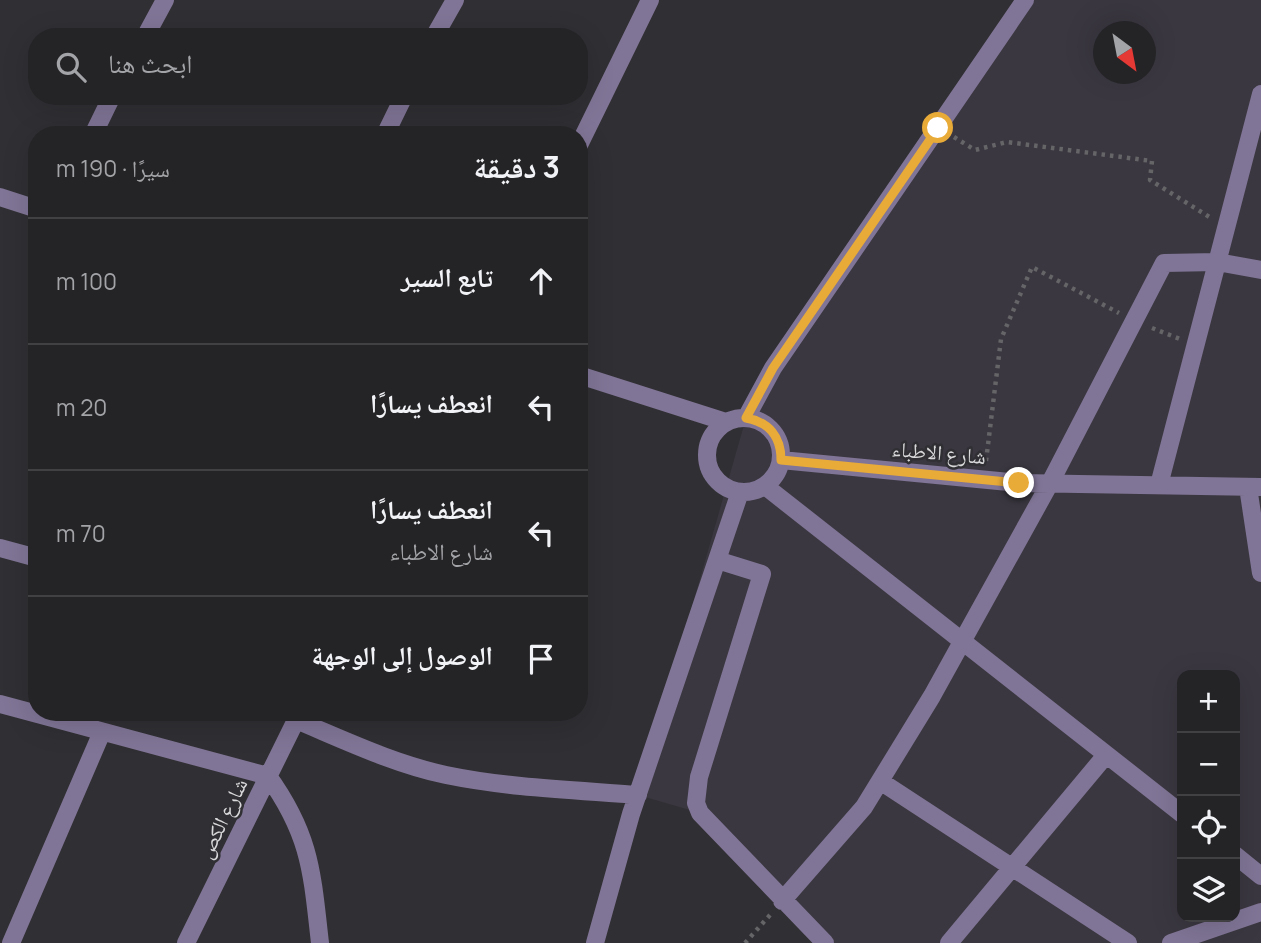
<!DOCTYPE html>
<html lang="ar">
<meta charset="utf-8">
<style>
body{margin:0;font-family:Manrope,"Noto Naskh Arabic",sans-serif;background:#2c2b2e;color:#f1f3f6;direction:rtl}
.controls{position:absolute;right:21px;bottom:21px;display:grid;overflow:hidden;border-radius:14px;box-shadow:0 7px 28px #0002}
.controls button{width:63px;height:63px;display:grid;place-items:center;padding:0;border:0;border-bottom:2px solid #414043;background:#242326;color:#f1f3f6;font:35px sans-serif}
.compass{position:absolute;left:1093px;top:21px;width:63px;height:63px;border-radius:50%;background:#242326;box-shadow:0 7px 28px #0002;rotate:148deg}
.stop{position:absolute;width:21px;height:21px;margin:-16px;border:5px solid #e9ab38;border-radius:50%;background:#fff}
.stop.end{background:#e9ab38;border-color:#fff;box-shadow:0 2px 7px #0008}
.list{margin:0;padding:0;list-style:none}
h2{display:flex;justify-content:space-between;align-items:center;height:91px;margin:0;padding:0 28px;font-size:30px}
h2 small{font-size:23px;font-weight:400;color:#a3a4a7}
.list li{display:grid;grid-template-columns:46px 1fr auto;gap:21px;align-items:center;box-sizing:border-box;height:126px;padding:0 28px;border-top:2px solid #414043}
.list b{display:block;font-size:26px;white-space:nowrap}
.list p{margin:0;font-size:23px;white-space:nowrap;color:#a3a4a7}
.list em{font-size:23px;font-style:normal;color:#a3a4a7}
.icon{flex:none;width:38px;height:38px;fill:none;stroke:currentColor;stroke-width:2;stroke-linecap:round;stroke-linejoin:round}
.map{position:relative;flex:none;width:1261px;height:943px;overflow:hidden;direction:ltr}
.search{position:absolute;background:#242326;box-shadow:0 7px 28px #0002;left:28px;top:28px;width:560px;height:77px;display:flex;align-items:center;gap:18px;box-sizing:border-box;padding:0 24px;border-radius:28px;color:#a3a4a7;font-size:26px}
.panel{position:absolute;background:#242326;box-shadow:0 7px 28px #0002;left:28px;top:126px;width:560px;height:595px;border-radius:28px;direction:rtl}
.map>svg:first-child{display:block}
.built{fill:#3a3740;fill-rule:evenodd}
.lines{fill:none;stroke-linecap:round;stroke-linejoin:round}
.path{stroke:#656467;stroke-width:4.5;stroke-dasharray:3.5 5;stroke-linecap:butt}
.minor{stroke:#807596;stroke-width:18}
.route{stroke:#e9ab38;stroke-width:9}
.labels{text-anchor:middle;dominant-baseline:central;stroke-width:5;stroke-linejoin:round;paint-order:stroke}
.street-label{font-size:21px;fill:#d8d7d9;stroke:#302f33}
</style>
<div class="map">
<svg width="1261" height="943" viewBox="0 0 1261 943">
<rect width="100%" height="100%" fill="#302f33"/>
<!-- built -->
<path class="built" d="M1026,0H1261V943H826L700,813L638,795L746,418ZM1104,32H1146V74H1104ZM1182,675H1235V917H1182Z"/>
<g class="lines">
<!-- path -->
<path class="path" d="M954,137L975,150L1007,142L1152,161L1150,180L1211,218
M1152,328L1180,339
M986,461L1001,339L1032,267L1119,313
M745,943L770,915"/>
<!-- minor -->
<path class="minor" d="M145,37L165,0
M434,37L455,0
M93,135L112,96
M385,135L404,96
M579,145L650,0
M0,197L37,209
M579,375L726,422
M707 455a37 37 0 1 1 74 0a37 37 0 1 1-74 0Z
M746,418L773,368L1025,0
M781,460L1019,483L1261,487
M1159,485L1261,94
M765,486L1182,814
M1248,487L1261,573
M0,548L37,558
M717,560L762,574L699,777L696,803L700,813L825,943
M0,704L268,776C311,836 312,873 320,943
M296,720C344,740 394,764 446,775C509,788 574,790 638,795
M880,781L1128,943
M1235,855L1261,876
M782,901L864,807L932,696L1050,483L1164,263L1217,262L1261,270
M11,943L102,732
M186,943L300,712
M595,943L631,814L740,492
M949,943L1106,755
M1171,943L1261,912"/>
</g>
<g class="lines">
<!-- route -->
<path class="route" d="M938,128L773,368L746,418C769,422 781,437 781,460L1019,483"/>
</g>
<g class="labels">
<!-- street labels -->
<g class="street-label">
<text transform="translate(939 452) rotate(5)">شارع الاطباء</text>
<text transform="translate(222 818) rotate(-64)">شارع الكص</text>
</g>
</g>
</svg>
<div class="controls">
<button>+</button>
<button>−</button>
<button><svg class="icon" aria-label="locate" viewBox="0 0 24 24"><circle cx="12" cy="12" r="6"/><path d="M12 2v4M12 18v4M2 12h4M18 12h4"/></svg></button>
<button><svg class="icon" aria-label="layers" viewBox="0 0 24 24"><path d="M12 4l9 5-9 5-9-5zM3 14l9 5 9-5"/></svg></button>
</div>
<svg class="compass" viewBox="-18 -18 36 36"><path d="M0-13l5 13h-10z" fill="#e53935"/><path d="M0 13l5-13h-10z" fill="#a3a4a7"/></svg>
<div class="stop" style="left:938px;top:128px"></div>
<div class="stop end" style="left:1019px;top:483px"></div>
<div class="search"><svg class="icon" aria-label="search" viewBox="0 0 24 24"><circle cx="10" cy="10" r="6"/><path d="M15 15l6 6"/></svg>ابحث هنا</div>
<section class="panel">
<h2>3 دقيقة<small>سيرًا · 190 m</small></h2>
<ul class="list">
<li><svg class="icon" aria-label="ahead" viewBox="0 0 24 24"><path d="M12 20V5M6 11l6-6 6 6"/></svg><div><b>تابع السير</b></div><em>100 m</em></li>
<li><svg class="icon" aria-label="left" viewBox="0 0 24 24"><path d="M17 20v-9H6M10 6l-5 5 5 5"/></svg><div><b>انعطف يسارًا</b></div><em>20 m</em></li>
<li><svg class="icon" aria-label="left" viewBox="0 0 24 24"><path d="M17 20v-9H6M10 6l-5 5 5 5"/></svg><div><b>انعطف يسارًا</b><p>شارع الاطباء</p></div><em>70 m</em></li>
<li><svg class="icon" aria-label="arrive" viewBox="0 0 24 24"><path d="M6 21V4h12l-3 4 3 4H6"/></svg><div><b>الوصول إلى الوجهة</b></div></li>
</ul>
</section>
</div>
